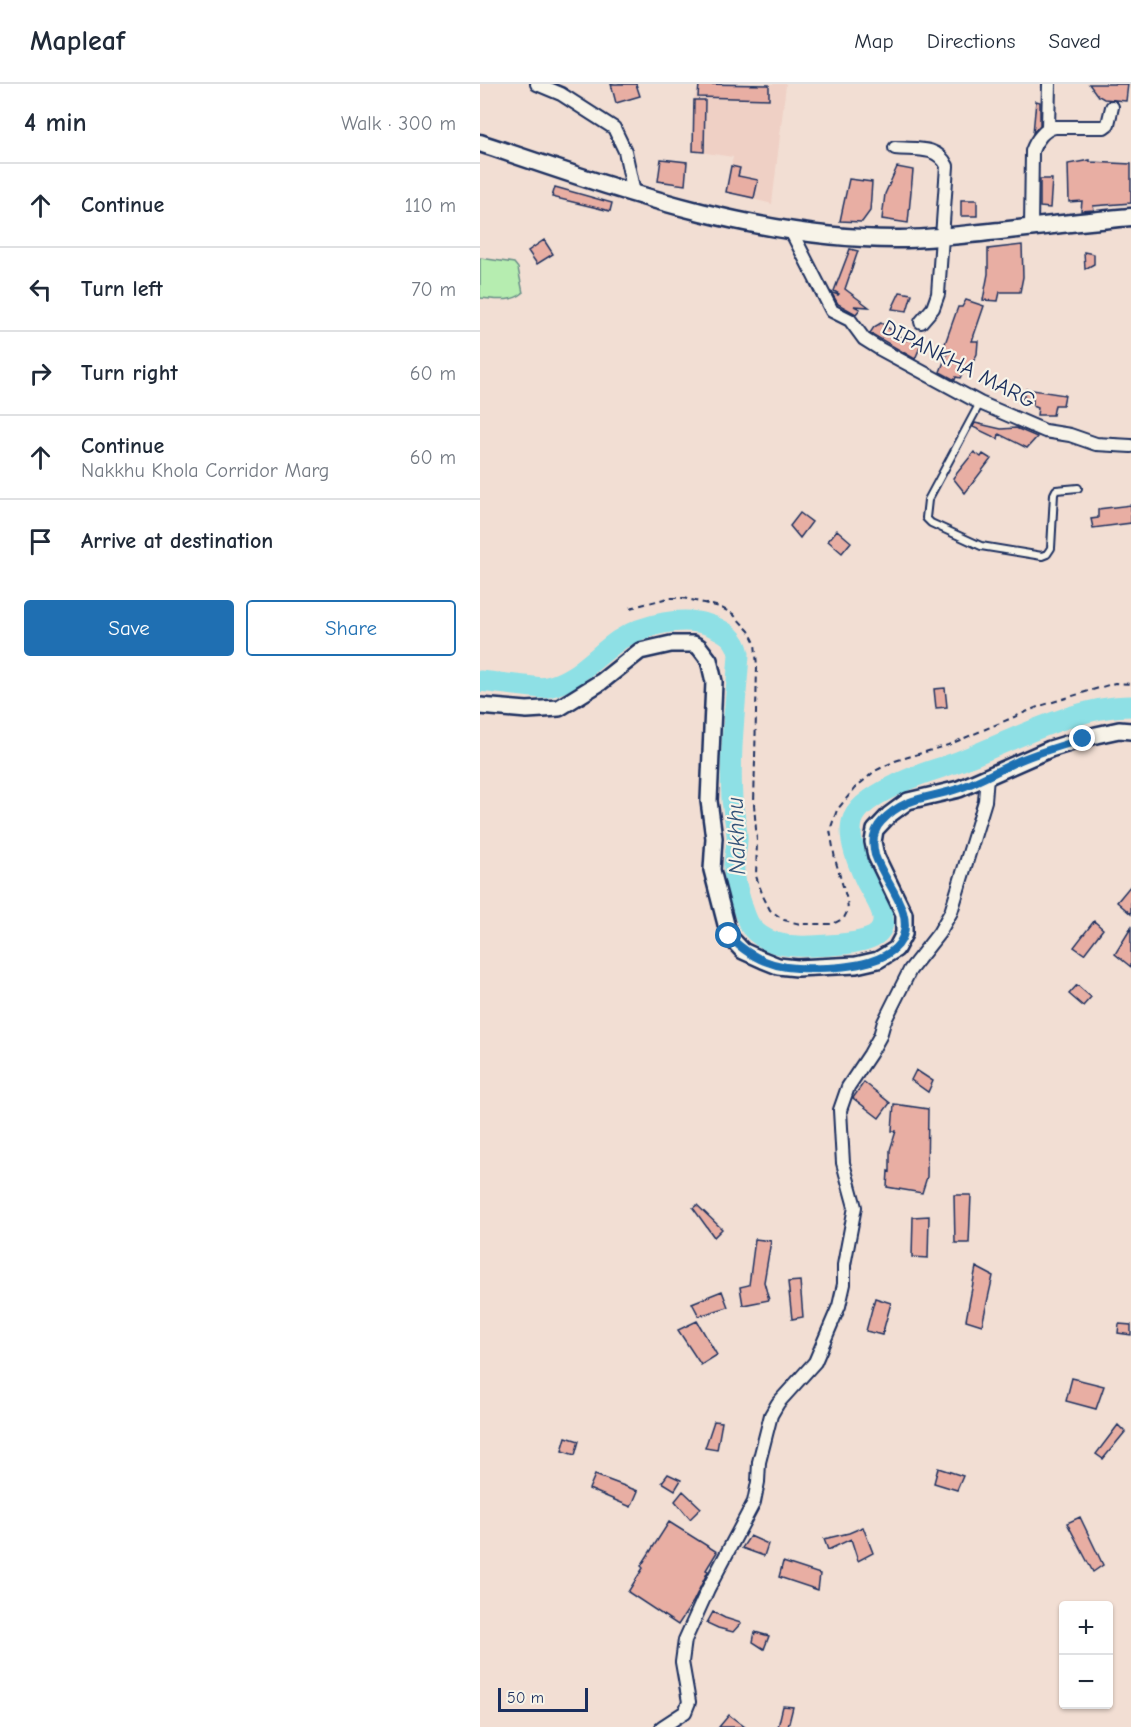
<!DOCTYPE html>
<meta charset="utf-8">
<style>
body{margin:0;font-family:"Comic Neue",sans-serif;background:#f6f6f7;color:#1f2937}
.controls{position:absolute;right:18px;bottom:18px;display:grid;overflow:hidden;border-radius:6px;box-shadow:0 2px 4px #0004}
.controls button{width:54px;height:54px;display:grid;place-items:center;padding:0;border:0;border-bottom:2px solid #e0e1e3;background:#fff;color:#1f2937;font:30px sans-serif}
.scale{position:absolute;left:18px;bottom:15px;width:90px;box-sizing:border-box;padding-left:6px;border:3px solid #1b2f5e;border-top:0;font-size:16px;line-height:21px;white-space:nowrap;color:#1b2f5e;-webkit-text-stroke:4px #f7f3e8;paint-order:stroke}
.stop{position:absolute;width:18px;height:18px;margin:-14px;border:4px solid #1f6fb2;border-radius:50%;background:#fff}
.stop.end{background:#1f6fb2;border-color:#fff;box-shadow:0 2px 6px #0008}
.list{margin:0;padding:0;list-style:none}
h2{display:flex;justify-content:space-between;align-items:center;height:78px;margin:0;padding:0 24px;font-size:26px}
h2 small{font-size:20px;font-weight:400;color:#747a83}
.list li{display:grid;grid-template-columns:39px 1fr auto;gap:18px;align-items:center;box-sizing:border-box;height:84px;padding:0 24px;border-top:2px solid #e0e1e3}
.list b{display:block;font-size:22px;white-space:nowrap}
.list p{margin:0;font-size:20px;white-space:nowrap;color:#747a83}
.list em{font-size:20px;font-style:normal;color:#747a83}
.actions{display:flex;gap:12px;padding:18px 24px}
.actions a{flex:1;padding:14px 0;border:2px solid #1f6fb2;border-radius:6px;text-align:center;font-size:21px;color:#1f6fb2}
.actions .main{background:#1f6fb2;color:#fff}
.icon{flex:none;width:33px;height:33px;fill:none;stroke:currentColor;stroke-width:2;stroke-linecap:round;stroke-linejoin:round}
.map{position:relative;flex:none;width:651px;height:1643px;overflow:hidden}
header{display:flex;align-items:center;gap:36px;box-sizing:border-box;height:84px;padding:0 30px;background:#fff;border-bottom:2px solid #e0e1e3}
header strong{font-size:28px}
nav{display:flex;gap:33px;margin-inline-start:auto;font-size:21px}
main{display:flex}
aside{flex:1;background:#fff}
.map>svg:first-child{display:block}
.built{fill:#efd0c5}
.green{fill:#b6edb0;stroke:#688e87;stroke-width:1.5}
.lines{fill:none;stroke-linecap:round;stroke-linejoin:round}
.river{stroke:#8ee0e5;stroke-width:21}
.building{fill:#e8aea3;stroke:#1b2f5e;stroke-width:1.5}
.service-casing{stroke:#1b2f5e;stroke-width:10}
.minor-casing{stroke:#1b2f5e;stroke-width:16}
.tertiary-casing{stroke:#1b2f5e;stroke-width:20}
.secondary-casing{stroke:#1b2f5e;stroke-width:21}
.path{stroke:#1b2f5e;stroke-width:2;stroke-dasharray:6 4.5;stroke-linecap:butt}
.service{stroke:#f7f3e8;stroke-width:6}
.minor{stroke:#f7f3e8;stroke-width:12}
.tertiary{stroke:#f7f3e8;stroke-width:15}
.secondary{stroke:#f7f3e8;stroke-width:16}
.route{stroke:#1f6fb2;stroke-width:8}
.labels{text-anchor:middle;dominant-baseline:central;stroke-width:4.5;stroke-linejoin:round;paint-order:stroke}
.street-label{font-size:22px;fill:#1b2f5e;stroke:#f7f3e8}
.water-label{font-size:24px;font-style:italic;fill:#325279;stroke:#f7f3e8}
</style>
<header>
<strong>Mapleaf</strong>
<nav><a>Map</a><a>Directions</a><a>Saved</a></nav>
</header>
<main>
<aside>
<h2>4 min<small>Walk · 300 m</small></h2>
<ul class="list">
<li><svg class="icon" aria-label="ahead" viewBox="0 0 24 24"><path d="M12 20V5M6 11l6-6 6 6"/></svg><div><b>Continue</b></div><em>110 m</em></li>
<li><svg class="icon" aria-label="left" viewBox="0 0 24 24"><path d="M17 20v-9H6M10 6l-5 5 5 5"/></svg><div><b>Turn left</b></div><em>70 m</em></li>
<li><svg class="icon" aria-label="right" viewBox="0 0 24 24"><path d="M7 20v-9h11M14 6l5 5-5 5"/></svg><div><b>Turn right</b></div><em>60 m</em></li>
<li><svg class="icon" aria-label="ahead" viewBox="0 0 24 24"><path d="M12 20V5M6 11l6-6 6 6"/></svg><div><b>Continue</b><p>Nakkhu Khola Corridor Marg</p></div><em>60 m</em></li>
<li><svg class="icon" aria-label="arrive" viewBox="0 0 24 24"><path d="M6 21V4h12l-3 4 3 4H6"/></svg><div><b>Arrive at destination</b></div></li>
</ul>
<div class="actions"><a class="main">Save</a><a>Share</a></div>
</aside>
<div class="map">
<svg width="651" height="1643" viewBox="0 0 651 1643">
<rect width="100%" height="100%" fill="#f2ded3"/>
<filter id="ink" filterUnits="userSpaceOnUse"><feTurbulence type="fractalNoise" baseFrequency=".0167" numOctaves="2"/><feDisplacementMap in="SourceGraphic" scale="12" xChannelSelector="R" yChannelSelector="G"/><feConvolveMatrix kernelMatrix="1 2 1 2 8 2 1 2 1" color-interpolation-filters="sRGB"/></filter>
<g filter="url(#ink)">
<!-- built -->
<path class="built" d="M219,0H306L292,120L246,108L253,73L213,67L214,16Z"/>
<!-- green -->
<path class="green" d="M0,174L34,179L38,184L43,209C31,219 15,215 0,214Z"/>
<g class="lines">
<!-- river -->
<path class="river" d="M0,597L62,604C94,600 114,573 139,556C164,540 204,531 232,542C246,548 256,554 259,570C256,618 249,667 252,715C253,727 256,739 257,751C258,763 253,775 254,787C255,800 264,833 271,843C285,860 309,863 329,862C347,861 388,861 399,848C412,833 391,809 385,795C378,780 368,755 372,738C376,721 401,708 416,701C436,690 459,685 480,677C531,657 596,622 651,622"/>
</g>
<!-- building -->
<path class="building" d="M131,0H156L160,12L136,19Z
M219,0L289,1V15L218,13Z
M609,0H648L646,17L624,15L617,11Z
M214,16H225L224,68L213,67Z
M556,17L560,18V41L553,49Z
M181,75L207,78L205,101L178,97Z
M610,76V78L651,80V119L613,122L614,126L601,127L602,117L589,118L588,80Z
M251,82L260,84L258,92L278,96L274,114L246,108Z
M417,83L433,86L428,139L402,135L405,110Z
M369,95L392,98L390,127L382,138L360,137Z
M560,95H572L570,124L560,123Z
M75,103L132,119L130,127L72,113Z
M481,116H497V132H481Z
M64,156L73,170L57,180L48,167Z
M542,161L543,193L540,208H520L518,217L503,216L508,190V165Z
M370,165L378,167L365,205L389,223L374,222L380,225L376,230L358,220L351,208L358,211L359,210L354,207Z
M604,168L614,170V180L605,185Z
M420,208L432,210L427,227L412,225Z
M486,216L504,222L492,257H498L497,270L490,284L486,283L480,294L476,293L475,296L460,288L467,270L462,268L478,223H482Z
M401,239L426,256L430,255L441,261L435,275L390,249L394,243Z
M546,305L585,311L583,321H575L573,331H557L558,324L553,322V315H543Z
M495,339L521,345L536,344L557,353L547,364L519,350L518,355L493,343Z
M494,368L501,373L503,370L511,375L485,409L473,394Z
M651,421V439L613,444L611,435L618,434V425Z
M320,429L332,438L320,454L310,442Z
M357,446L371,458L362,469L348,457Z
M465,604L467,623L456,624L454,605Z
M651,801V830L637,818Z
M614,837L623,845L604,870L594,863Z
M651,844V883L635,870Z
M597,901L611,913L603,922L589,910Z
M436,986L453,997L448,1008L431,996Z
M384,998L410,1019L399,1034L373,1014Z
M414,1020L448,1025L447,1093L442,1109L407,1103L408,1087L410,1088V1066L416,1047H412Z
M474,1111H491L489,1159H475Z
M217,1121L242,1145L234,1153L213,1124Z
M449,1132L448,1174L432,1173L433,1133Z
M275,1155L291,1157L284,1198L289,1216L263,1221L260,1203L269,1201Z
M496,1183L513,1192L502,1241L486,1236Z
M320,1197L323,1233L312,1235L308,1198Z
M242,1207L248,1223L219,1232L212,1219Z
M395,1214L411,1219L402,1251L386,1247Z
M217,1237L237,1271L221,1281L198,1246Z
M639,1240L651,1241V1251L638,1249Z
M592,1294L624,1302L616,1325L586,1317Z
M234,1337L242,1338L237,1366L225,1364Z
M638,1341L645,1348L623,1375L616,1370Z
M86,1353L99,1357L95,1371L82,1367Z
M458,1384L483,1392L477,1406L454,1399Z
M188,1390L201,1396L195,1406L182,1398Z
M115,1391L158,1407L151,1423L109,1405Z
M203,1407L221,1424L210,1435L195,1417Z
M600,1433L623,1481L613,1488L587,1439Z
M189,1438L237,1468L226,1486L228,1487L213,1518L198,1541L148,1508L163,1484L161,1482Z
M383,1443L393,1469L378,1477L371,1455L348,1466L344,1455L369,1449Z
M270,1452L288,1460L284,1472L262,1464Z
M303,1478L340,1490L338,1506L299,1493Z
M233,1528L245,1534L261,1539L253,1548L238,1544L227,1539Z
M275,1548L289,1552L284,1565L273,1558Z
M303,1622L313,1623L308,1643H298Z
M249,1631L265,1643H239Z"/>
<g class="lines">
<!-- service casing -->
<g class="service-casing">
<path id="service" d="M500,319L448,416L446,434L451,439L501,462L562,472L567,470L571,464L574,410L576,406L598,404"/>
</g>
<!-- minor casing -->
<g class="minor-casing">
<path id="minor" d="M57,0L81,10L134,44L145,67L154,109
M568,44L569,0
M415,64C436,66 457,61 467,82L458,210L453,224L441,238
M551,143L552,67C556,56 564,45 575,43H624L628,40L632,23
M310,145L352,227L370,236L384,255L400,265L500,319L565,347L590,351L616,360L651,362
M182,1643L205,1628L209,1618L202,1578L205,1556L228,1505L274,1418L278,1398L279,1378L291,1331L298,1319L335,1278L359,1222L364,1200V1181L375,1123L363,1079L360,1026L368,1003L390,970L400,952L404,938L430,886L459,849L471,828L505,717L507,692"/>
</g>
<!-- tertiary casing -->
<g class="tertiary-casing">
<path id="tertiary" d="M0,622L47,626L79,624L121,598L160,567L191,560H213L219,563L229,576L234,598L229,717L234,754L232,786L249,852L263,867L283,876L298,882L317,884L376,881L398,876L416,865L424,850V830L396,772L393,758L395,746L409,731L428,717L479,705L570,665L616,651L639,646L651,647"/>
</g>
<!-- secondary casing -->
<g class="secondary-casing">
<path id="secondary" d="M0,59C134,104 276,156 420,155C453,155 487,150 520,147C563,142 607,137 651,133"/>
</g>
<!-- path -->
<path class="path" d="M150,524L188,514H203L240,523L253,530L269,547L275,559L277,582L274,721L277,757L276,792L283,812L290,826L304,836L320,840H353L364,834L368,826L367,816L355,775L350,746L357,726L375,704L395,687L415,677L468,661L560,622L635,599L651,600"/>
<!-- service -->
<use href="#service" class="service"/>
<!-- minor -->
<use href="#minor" class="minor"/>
<!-- tertiary -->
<use href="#tertiary" class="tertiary"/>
<!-- secondary -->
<use href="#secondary" class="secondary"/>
</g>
</g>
<g class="lines" filter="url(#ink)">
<!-- route -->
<path class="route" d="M249,852C267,871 290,883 317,884C352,885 439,885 423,828C417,808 402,791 395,771C392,759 393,746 402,737C426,711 451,715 480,704C500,697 519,686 538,677C559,668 581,662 603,655"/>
</g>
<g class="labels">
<!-- street labels -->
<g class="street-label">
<text transform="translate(479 280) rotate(27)">DIPANKHA MARG</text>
</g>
<!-- water labels -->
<g class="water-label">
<text transform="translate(256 752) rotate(-92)">Nakhhu</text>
</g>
</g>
</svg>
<div class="controls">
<button>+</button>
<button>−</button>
</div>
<div class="scale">50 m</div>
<div class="stop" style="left:249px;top:852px"></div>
<div class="stop end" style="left:603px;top:655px"></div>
</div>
</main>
